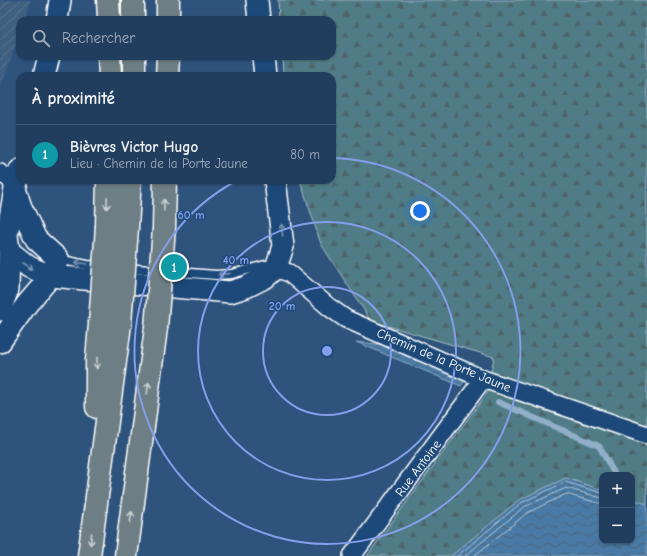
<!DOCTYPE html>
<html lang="fr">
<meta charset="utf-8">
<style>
body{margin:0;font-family:"Comic Neue",sans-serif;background:#2e4967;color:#f1f3f6}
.controls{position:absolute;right:12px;bottom:12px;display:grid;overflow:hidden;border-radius:8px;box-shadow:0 1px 3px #0004}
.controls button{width:36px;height:36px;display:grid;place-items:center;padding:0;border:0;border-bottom:1px solid #3f5773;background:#223e5e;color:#f1f3f6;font:20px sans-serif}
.you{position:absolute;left:420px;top:211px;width:14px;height:14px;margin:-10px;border:3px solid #fff;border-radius:50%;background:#1a73e8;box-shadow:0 0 0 6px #1a73e833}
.badge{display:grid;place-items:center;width:26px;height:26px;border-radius:50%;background:#d6ab8b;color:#fff;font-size:13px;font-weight:700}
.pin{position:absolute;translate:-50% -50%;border:2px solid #fff;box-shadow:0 1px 4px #0006}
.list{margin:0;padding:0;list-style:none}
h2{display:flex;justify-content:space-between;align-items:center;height:52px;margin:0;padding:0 16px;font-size:17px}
h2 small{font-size:13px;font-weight:400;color:#a2aebc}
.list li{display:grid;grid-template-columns:26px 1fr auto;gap:12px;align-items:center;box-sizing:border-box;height:60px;padding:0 16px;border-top:1px solid #3f5773}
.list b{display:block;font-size:15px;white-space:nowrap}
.list p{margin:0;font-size:13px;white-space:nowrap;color:#a2aebc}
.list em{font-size:13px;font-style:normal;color:#a2aebc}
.icon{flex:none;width:22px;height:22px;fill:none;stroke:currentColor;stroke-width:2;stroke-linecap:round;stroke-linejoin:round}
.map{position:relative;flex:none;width:647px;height:556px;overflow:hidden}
.search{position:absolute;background:#223e5e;box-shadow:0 1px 3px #0004;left:16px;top:16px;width:320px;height:44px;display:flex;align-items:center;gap:10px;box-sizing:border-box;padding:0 14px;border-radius:12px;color:#a2aebc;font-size:15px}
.panel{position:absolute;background:#223e5e;box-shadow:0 1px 3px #0004;left:16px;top:72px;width:320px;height:112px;border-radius:12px}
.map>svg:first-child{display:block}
.industrial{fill:url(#industrial-furrows)}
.forest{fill:url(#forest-firs);stroke:#a7bec2}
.water{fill:url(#water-waves);stroke:#91afc9}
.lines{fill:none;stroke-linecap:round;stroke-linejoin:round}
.shore{stroke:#b6cadb;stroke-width:1}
.stream{stroke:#91afc9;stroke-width:6}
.service-casing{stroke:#fff;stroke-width:11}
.minor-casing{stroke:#fff;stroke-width:20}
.tertiary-casing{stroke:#fff;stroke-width:24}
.trunk-casing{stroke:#fff;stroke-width:25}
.service{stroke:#1f4a7a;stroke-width:8}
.minor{stroke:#1f4a7a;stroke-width:17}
.tertiary{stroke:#1f4a7a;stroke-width:21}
.trunk{stroke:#6d7e84;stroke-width:22}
.trunk-bridge-casing{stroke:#fff;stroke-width:25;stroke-linecap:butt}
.trunk-bridge{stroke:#6d7e84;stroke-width:22}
.oneway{stroke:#ccd2d4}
.oneway2{stroke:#7992af}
.ring{fill:none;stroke:#839eea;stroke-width:2}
.labels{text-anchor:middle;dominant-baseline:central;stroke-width:3;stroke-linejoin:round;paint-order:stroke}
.street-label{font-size:13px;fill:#fff;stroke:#1f4a7a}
.centre{fill:#839eea;stroke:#1f4a7a;stroke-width:2}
.ring-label{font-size:12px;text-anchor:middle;font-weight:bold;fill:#839eea;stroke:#1f4a7a;stroke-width:3;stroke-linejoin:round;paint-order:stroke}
</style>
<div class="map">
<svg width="647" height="556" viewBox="0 0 647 556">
<defs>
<pattern id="industrial-furrows" width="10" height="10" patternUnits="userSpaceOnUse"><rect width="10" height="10" fill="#415e81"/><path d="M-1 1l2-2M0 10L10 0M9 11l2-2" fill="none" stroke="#5e7694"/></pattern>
<pattern id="forest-firs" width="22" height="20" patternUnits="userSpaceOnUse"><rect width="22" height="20" fill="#4f7c86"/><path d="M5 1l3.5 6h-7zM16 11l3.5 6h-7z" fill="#4e6469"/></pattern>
<pattern id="water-waves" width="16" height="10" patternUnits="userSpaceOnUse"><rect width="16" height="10" fill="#487aa5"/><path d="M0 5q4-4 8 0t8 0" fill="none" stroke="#4a6378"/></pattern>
</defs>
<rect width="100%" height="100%" fill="#2e537d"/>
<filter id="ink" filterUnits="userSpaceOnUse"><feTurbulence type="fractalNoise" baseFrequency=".025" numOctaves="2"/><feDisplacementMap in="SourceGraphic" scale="8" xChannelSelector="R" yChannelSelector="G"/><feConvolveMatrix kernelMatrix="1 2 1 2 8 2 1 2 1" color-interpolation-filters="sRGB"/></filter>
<g filter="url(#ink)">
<!-- industrial -->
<path class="industrial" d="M0,0H31L24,20H20V32L0,90Z"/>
<!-- forest -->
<path class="forest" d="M278,0H647V504L632,499V475H602V490L566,478L519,500L451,556H367L487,393L494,357L371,321L321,244L300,180H332V76H283L282,56H332V20H279Z"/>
<!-- water -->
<path class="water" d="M356,342L386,345L466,379L461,386Z
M566,478L602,490V541H632V499L647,504V556H451L519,500Z"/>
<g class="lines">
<!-- shore -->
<path class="shore" d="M457,556L521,503L565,482L602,493
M465,556L524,507L566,488L602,498
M474,556L527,513L566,494L602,504"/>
<!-- stream -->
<path class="stream" d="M498,402L599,446L615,475"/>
<!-- service casing -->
<g class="service-casing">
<path id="service" d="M58,259L87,265L103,266
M124,268L216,275L232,274L265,265L273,267"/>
</g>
<!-- minor casing -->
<g class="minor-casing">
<path id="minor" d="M0,173L10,179L15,189
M276,268L289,273L329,307L346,319L483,379L647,435
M352,556L483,379"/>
</g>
<!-- tertiary casing -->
<g class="tertiary-casing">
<path id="tertiary" d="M257,0L259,20
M57,20L60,0
M263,56L265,76
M44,76L49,56
M9,251L29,267L51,276L230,292L246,287L266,277L276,268L283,246L275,180
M0,310L8,289L9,251L7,235L15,189L20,170
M0,342L27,304L51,276L58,259L36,239L21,207L15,189"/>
</g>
<!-- trunk casing -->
<g class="trunk-casing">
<path id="trunk" d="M108,0L109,20
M133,0V20
M168,20V0
M109,56L110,76
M134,76V56
M167,76L168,56
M107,226L108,180
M127,227L130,180
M164,229L165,180
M97,407V360L100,324
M89,556L120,324
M126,556L156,328"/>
</g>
<!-- service -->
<use href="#service" class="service"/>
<!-- minor -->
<use href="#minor" class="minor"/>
<!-- tertiary -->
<use href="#tertiary" class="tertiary"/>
<!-- trunk -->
<use href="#trunk" class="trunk"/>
<!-- trunk-bridge casing -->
<g class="trunk-bridge-casing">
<path id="trunk-bridge" d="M100,324L107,226
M120,324L127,227
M156,328L164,229"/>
</g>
<!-- trunk-bridge -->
<use href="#trunk-bridge" class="trunk-bridge"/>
</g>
<!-- one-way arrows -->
<defs><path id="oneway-shaft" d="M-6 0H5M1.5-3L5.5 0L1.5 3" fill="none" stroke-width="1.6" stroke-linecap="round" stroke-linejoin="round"/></defs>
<g class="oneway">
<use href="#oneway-shaft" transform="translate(107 203) rotate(92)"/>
<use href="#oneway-shaft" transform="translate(164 205) rotate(-89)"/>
<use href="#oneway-shaft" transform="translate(97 363) rotate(91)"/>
<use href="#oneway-shaft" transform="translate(148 388) rotate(-82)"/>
<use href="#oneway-shaft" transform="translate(131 517) rotate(-82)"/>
<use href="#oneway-shaft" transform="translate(91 539) rotate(97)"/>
</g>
<g class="oneway2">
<use href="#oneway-shaft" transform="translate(282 230) rotate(-96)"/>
<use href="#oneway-shaft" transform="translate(81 263) rotate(-170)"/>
<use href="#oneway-shaft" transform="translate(28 266) rotate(33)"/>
<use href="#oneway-shaft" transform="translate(224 274) rotate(176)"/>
</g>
</g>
<!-- distance rings -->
<g class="ring">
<circle cx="327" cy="351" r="64"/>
<circle cx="327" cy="351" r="129"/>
<path d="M332 158A193 193 0 1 1 236 181"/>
</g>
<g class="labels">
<!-- street labels -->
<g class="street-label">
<text transform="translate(444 360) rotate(23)">Chemin de la Porte Jaune</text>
<text transform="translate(418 468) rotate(-53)">Rue Antoine</text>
</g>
</g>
<circle cx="327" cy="351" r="6" class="centre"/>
<g class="ring-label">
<text x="191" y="219">60 m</text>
<text x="236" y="264">40 m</text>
<text x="282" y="310">20 m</text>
</g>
</svg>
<div class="controls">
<button>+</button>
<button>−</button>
</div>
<div class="you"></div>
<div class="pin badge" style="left:174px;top:267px;background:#0f9aa8">1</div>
<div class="search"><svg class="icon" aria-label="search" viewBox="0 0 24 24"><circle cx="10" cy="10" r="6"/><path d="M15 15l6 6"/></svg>Rechercher</div>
<section class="panel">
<h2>À proximité<small></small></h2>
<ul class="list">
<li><span class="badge" style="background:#0f9aa8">1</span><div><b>Bièvres Victor Hugo</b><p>Lieu · Chemin de la Porte Jaune</p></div><em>80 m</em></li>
</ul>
</section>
</div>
